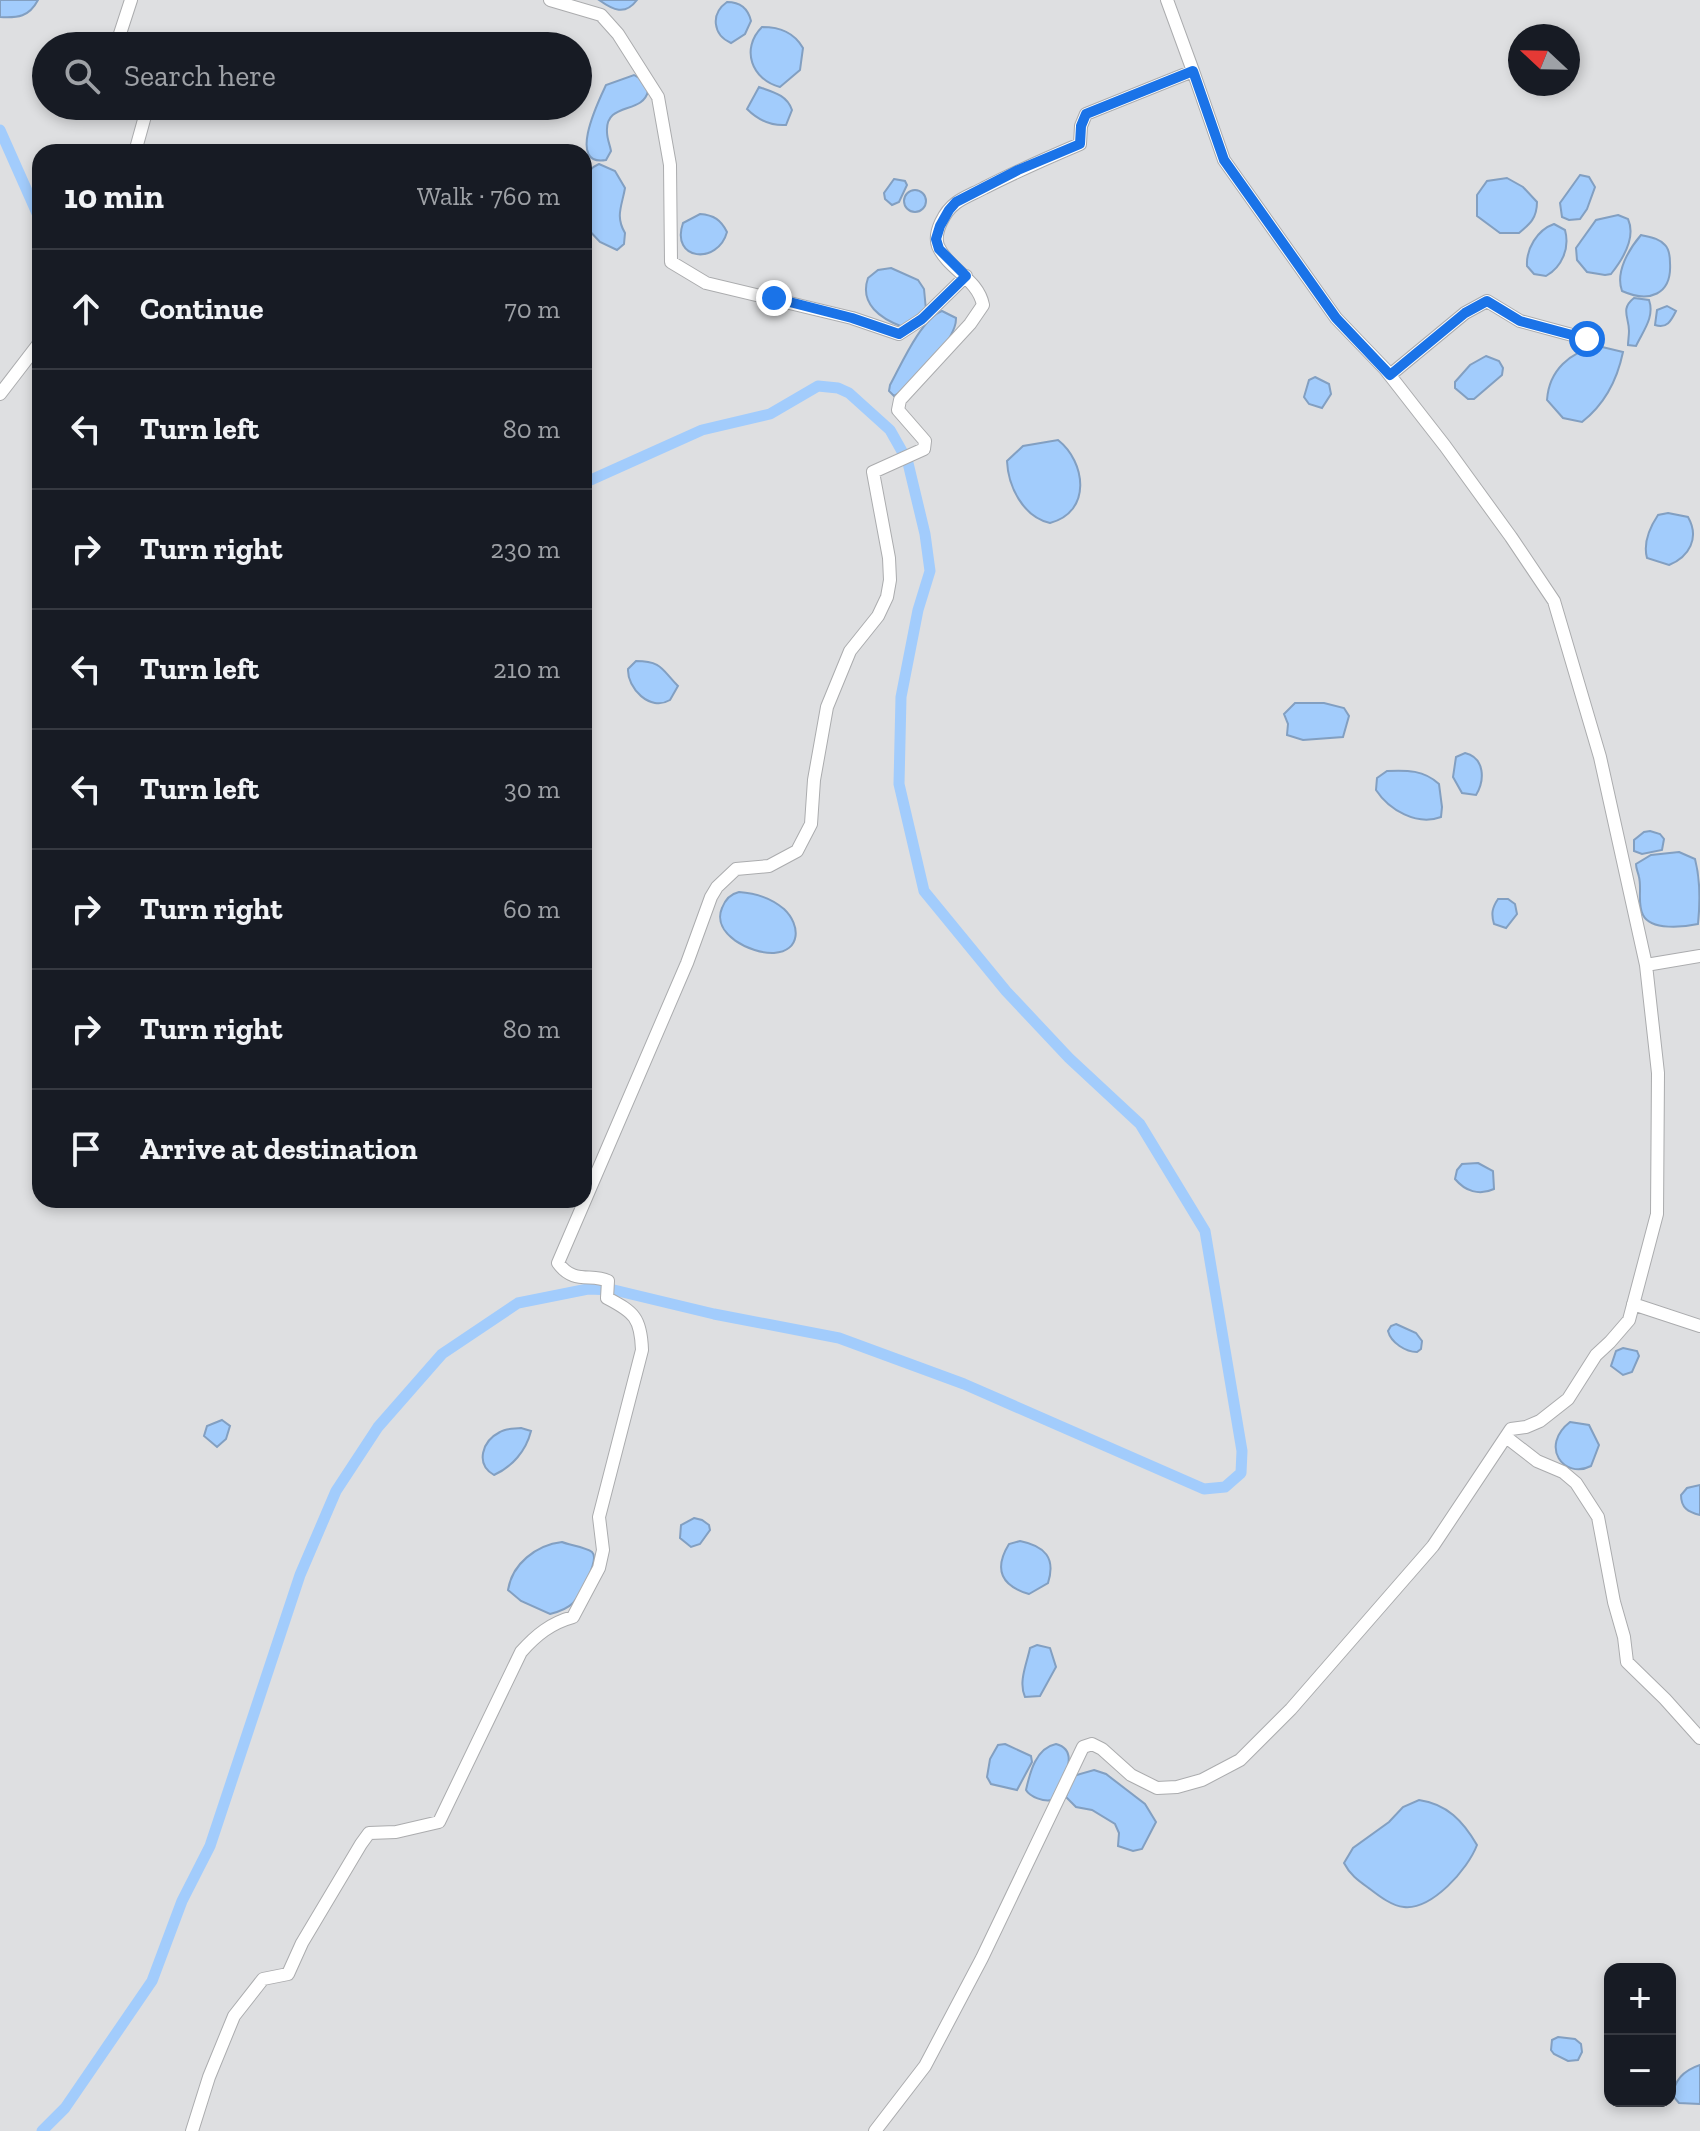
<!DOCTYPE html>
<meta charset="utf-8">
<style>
body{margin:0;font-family:"Zilla Slab",serif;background:#242831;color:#f1f3f6}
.controls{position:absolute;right:24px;bottom:24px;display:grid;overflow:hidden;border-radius:16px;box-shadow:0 4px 12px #0003}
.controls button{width:72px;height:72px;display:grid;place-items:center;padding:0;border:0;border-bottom:2px solid #363941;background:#171b24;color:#f1f3f6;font:40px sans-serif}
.compass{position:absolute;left:1508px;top:24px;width:72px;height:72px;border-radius:50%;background:#171b24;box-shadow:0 4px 12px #0003;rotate:292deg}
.stop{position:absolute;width:24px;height:24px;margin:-18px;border:6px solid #1a73e8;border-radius:50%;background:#fff}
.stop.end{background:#1a73e8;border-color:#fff;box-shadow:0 2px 8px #0008}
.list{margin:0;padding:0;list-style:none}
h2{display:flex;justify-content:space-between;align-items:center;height:104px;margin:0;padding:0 32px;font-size:34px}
h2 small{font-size:26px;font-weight:400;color:#9ea1a6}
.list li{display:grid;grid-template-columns:52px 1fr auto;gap:24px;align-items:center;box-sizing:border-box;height:120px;padding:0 32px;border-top:2px solid #363941}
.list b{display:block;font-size:30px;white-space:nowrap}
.list em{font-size:26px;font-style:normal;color:#9ea1a6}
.icon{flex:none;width:44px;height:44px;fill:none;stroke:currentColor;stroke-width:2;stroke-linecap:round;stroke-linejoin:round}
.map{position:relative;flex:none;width:1700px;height:2131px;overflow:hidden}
.search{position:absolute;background:#171b24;box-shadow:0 4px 12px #0003;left:32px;top:32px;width:560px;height:88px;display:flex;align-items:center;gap:20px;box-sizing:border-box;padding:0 28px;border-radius:44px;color:#9ea1a6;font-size:30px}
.panel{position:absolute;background:#171b24;box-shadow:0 4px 12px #0003;left:32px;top:144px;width:560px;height:1064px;border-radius:24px}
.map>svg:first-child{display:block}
.water{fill:#a2ccfc;stroke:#829fc1;stroke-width:2}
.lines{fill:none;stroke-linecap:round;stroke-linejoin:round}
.canal{stroke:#a2ccfc;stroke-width:11}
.street-casing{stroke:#abacae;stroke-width:14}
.street{stroke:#fff;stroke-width:12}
.route{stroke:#1a73e8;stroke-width:10}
</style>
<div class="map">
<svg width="1700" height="2131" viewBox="0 0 1700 2131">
<rect width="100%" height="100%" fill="#dedfe1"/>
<!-- water -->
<path class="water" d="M0,0H38C29,17 18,18 0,17Z
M599,0H637C625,16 613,10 599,0Z
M727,2C740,2 748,8 751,21L745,34L731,43C713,35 710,14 727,2Z
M762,27C780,27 794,32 803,48L800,70L780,87C752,80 740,49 762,27Z
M634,75L639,78L648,91C643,115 605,101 607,132C607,139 610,145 611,151L606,160C566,167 599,100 606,85Z
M759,87C773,92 787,95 792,110L786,125C770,126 758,120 747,109Z
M599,164L615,171L625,188C622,206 615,216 625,233L624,244L617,250L600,242L584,225C584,204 576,173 599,164Z
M1580,175L1589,177L1595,187L1587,209L1580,219L1569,220L1562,217L1560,203Z
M1507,178L1523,187L1537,202C1537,218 1530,224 1519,233H1500L1477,216V195L1487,181Z
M894,179L905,181L907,185L899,202L892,205L885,199L884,193Z
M904 201a11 11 0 1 1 22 0a11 11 0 1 1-22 0Z
M700,214C714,215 721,220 727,232C718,265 670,261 683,223Z
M1618,215L1628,219C1636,237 1623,259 1611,274L1605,275L1587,272L1577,260L1576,248L1596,220Z
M1554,224L1565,230C1570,248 1562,267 1546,276L1534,274L1527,266C1526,249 1537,230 1554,224Z
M1641,235C1649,237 1659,238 1665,245C1669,249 1670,257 1670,263C1672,295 1649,303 1622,291C1615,272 1629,249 1641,235Z
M891,268L918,280L924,289L926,310L903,327C881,319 859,304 868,278L878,270Z
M1634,298L1649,300C1655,317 1643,331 1636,346L1628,345C1628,341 1629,336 1629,331C1629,317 1620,309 1634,298Z
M1667,306L1676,311C1671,321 1667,329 1655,325L1657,310Z
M942,311L956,318C957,339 913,386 894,396L889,391L890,385C901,365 921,319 942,311Z
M1598,346L1623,352C1617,381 1605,404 1582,422L1563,418L1547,400C1549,370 1570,352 1598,346Z
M1486,356L1499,361L1503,368L1502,375L1474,399H1468L1455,388V382L1470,365Z
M1315,377L1329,384L1331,394L1322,408L1309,404L1304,397L1309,380Z
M1058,440C1086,462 1092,512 1050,523C1023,517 1008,486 1007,461L1023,446Z
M1668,513L1688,517C1700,538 1689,557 1669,565L1647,558C1643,543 1650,527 1658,515Z
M636,661C662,661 662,670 678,686L670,700C650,712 627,688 628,669Z
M1295,703H1324L1344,708L1349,716L1343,737L1303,740L1287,735L1288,724L1284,714Z
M1465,753C1485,758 1485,780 1476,795L1462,793L1453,777L1456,757Z
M1387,771C1407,770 1424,770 1439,784L1442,807L1441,817C1417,826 1389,810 1376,790L1377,778Z
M1650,831L1660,834L1664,839L1662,850L1642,854L1634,851V840L1644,832Z
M1679,852L1695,859C1700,878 1700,904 1698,924C1684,927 1651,931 1643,915C1637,904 1642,889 1639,877C1638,872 1636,869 1636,864L1651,855Z
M739,892C755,893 771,898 784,909C801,925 801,951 774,953C751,954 711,934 722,908C725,900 730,894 739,892Z
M1498,899H1508L1515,904L1517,914L1506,928L1494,924C1491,914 1492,908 1498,899Z
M1478,1163L1493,1171L1494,1189C1479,1196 1465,1191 1455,1179L1457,1170L1462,1164Z
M1396,1324L1416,1333L1422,1341L1421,1349L1417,1352C1406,1352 1391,1343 1388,1331L1391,1326Z
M1623,1348L1637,1351L1639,1356L1632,1372L1623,1375L1611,1366L1616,1351Z
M222,1420L230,1426L226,1439L217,1447L204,1436L207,1426Z
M1570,1422L1589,1425L1599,1445L1591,1466C1564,1480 1539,1446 1570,1422Z
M521,1428L531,1431C526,1451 512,1467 494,1475C475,1464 482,1441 500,1432C506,1428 514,1429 521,1428Z
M1700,1485V1515C1688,1512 1681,1508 1681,1495L1687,1488Z
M694,1518L702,1520L709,1525L710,1530L700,1544L691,1547L680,1538L681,1525Z
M1020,1541C1045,1546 1056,1558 1048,1583L1029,1594C1002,1586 993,1570 1009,1544Z
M562,1542C569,1545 586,1547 592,1552C600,1559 580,1596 573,1603C567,1609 558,1612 550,1614L521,1601L508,1590C512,1564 536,1545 562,1542Z
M1037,1645L1050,1648L1056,1667L1040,1696L1025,1697C1018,1682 1027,1663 1030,1648Z
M1005,1744L1031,1756L1032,1762L1017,1790L991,1784L987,1777L990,1759L998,1745Z
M1056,1744C1083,1751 1060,1785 1052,1800C1044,1802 1030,1797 1026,1790C1030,1772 1036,1748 1056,1744Z
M1094,1770L1106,1774L1145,1804L1156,1822L1142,1849L1133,1851L1118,1846L1119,1833L1115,1824L1092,1810L1076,1807L1066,1797L1073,1776Z
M1419,1800C1447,1804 1463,1821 1477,1845C1468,1869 1432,1910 1404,1907C1392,1906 1379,1896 1370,1889C1359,1881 1350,1875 1344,1863L1353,1848L1389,1822L1403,1807Z
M1558,2037L1575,2039L1581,2044L1582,2052L1578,2060L1568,2061L1554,2054L1551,2050L1552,2040Z
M1700,2065V2104L1679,2103L1673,2096C1674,2080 1685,2070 1700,2065Z"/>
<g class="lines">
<!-- canal -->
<path class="canal" d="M0,130L40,220
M584,483L702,430L770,414L818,386L838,388L849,393L890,430L903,453
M42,2131L65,2108L152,1981L182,1901L210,1846L300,1575L336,1491L378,1427L442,1354L518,1303L588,1289L614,1290L714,1314L839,1338L964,1384L1204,1489L1225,1487L1241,1473L1242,1451L1205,1231L1140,1124L1069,1058L1006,991L924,891L899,784L901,697L918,610L930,571L925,534L908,463"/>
<!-- street casing -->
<g class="street-casing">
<path id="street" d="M550,0L601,15L618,34L658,97L670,165L671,262L706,283L852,318L899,334L922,319L966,276
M116,46L131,0
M1193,71L1224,160L1336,318L1385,369L1445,446L1511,537L1554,601L1600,757L1646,965
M130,106L145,116L135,152
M1390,375L1465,313L1487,301L1520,321L1587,339
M0,394L40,342
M1633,1304L1700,1326
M1506,1437L1537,1461L1563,1472L1576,1483L1598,1517L1614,1602L1624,1637L1627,1662L1665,1699L1700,1738
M192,2131L209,2077L234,2016L263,1979L288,1974L302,1943L361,1844L369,1833L396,1832L439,1822L521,1652C536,1635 551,1623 573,1617L599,1568L603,1550L599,1517L642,1350C641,1318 634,1312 607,1298L608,1281C591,1273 574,1285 558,1263L687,963L711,897L717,887L736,869L769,866L797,851L811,824L814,780L827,707L850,651L878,616L887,597L890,580L889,558L873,472L924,449L925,441L898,410L900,400L970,324L983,305C978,279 948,269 938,246C933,232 945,211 956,203C964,197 975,193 984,188C1015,172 1047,158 1080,144L1081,126L1086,114L1193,71L1167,0
M875,2131L925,2066L982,1958L1083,1747L1092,1744L1102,1749L1131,1775L1157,1788L1177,1787L1202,1780L1240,1760L1291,1709L1433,1546L1511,1429L1526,1427L1540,1421L1568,1399L1596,1355L1610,1342L1629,1320L1657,1214L1658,1073L1646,965L1700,956"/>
</g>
<!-- street -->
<use href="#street" class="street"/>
</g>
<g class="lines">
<!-- route -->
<path class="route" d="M774,298L852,318L899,334L922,319L966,276L939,249L936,239L940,226L949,210L956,202L1018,170L1080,144L1081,126L1086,114L1193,71L1224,160L1336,318L1390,375L1465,313L1487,301L1520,321L1587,339"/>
</g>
</svg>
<div class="controls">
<button>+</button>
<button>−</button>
</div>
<svg class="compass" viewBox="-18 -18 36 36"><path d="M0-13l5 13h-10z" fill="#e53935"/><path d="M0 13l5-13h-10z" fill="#9ea1a6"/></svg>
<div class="stop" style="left:1587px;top:339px"></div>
<div class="stop end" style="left:774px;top:298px"></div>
<div class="search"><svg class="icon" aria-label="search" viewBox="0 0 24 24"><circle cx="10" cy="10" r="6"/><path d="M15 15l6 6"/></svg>Search here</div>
<section class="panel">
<h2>10 min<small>Walk · 760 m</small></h2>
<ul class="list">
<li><svg class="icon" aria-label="ahead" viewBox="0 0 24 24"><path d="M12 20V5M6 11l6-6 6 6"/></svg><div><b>Continue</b></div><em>70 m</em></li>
<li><svg class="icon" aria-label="left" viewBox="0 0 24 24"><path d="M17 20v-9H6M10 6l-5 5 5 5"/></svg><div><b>Turn left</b></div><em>80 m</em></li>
<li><svg class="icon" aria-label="right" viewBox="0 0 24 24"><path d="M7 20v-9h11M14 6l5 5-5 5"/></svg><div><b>Turn right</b></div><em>230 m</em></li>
<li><svg class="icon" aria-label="left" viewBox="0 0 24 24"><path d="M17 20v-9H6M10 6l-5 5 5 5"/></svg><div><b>Turn left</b></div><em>210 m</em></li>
<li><svg class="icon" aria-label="left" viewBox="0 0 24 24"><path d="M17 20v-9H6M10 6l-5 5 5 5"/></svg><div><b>Turn left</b></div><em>30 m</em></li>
<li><svg class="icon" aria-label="right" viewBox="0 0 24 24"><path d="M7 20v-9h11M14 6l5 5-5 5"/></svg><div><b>Turn right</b></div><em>60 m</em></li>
<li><svg class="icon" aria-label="right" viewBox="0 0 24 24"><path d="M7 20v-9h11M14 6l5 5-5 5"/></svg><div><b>Turn right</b></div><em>80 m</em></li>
<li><svg class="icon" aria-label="arrive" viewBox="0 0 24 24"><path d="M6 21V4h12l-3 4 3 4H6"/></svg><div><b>Arrive at destination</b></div></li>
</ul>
</section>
</div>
